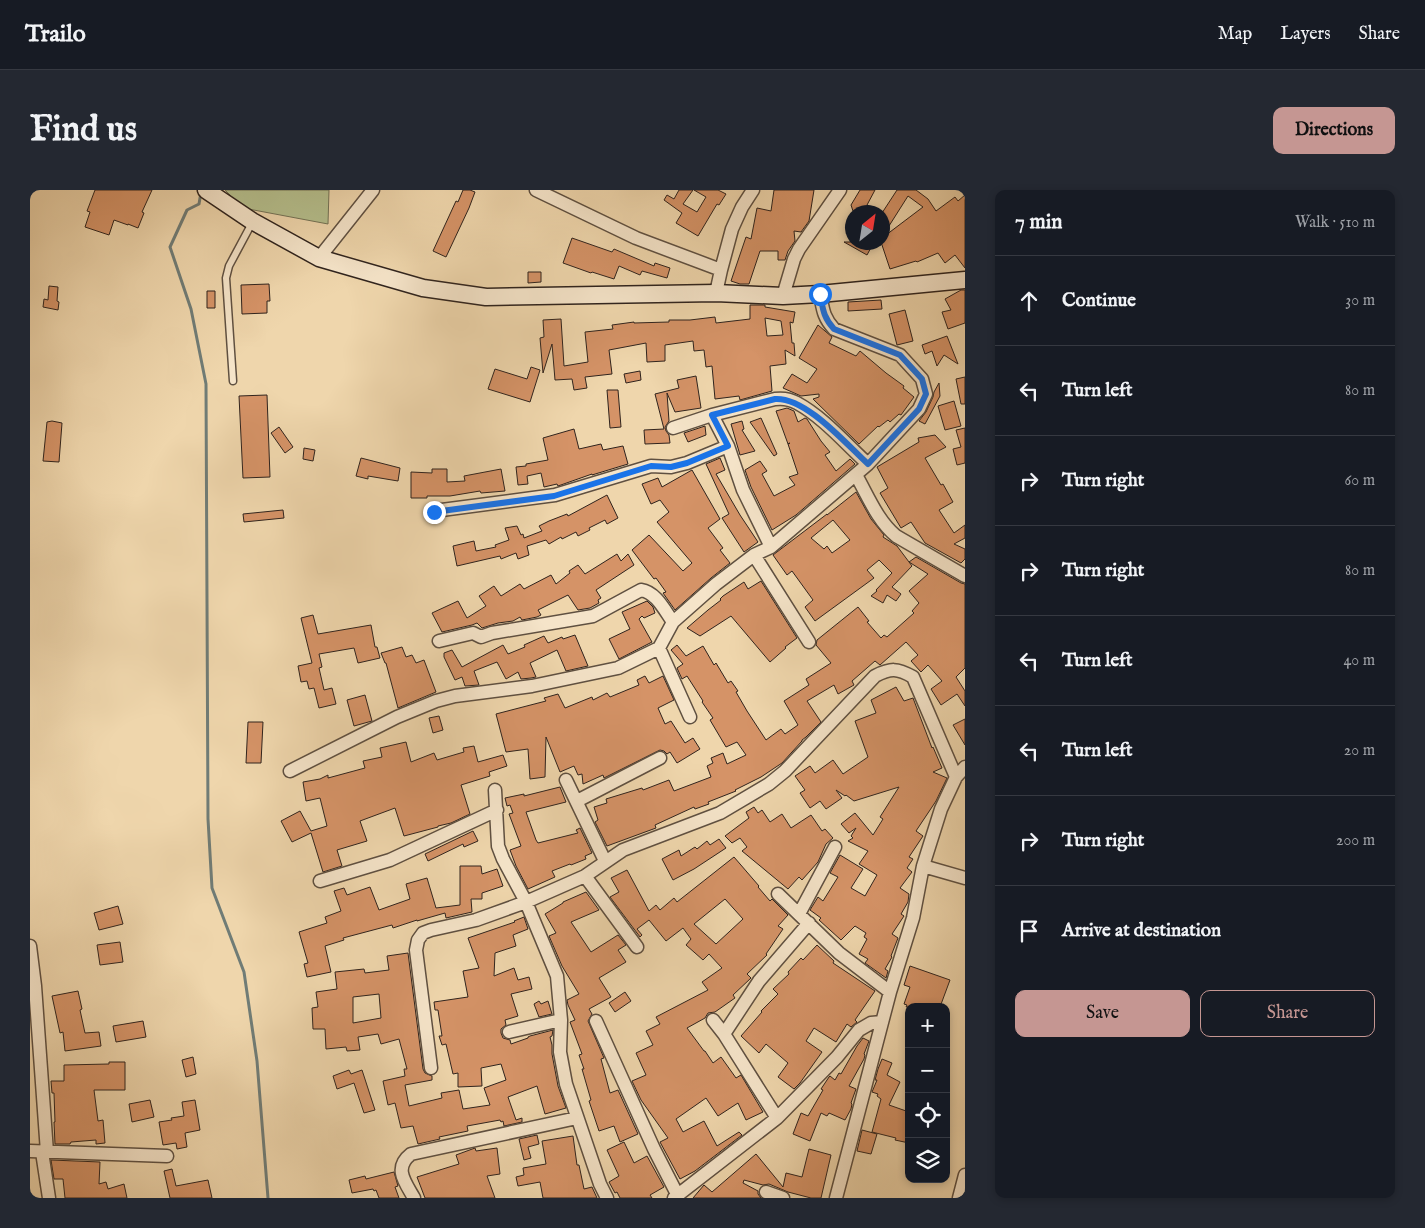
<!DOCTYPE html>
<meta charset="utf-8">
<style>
body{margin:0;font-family:"IM FELL English",serif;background:#242831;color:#f1f3f6}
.controls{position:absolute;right:15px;bottom:15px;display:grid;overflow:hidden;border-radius:10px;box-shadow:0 2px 8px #0003}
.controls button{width:45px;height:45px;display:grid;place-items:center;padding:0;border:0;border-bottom:1px solid #363941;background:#171b24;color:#f1f3f6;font:25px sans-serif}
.compass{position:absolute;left:815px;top:15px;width:45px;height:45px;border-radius:50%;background:#171b24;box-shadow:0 2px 8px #0003;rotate:30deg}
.stop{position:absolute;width:15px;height:15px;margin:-11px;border:4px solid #1a73e8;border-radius:50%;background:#fff}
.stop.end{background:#1a73e8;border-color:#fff;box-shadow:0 1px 5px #0008}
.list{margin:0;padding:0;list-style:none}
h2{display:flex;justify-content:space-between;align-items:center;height:65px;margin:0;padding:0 20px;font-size:21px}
h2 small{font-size:16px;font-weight:400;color:#9ea1a6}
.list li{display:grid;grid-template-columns:32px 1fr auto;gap:15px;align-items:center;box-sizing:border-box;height:90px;padding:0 20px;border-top:1px solid #363941}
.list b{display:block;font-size:19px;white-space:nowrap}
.list em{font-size:16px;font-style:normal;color:#9ea1a6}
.actions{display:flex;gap:10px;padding:15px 20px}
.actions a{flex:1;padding:11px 0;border:1px solid #c59692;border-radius:10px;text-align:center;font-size:18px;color:#c59692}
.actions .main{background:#c59692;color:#111}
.icon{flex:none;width:28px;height:28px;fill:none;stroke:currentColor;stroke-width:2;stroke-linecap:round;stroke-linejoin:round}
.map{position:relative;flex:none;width:935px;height:1008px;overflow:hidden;border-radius:10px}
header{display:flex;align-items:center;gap:30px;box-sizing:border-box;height:70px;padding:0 25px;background:#171b24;border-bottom:1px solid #363941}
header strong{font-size:24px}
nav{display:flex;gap:28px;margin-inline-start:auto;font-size:18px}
.intro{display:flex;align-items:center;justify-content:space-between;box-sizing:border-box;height:120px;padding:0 30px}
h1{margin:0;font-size:35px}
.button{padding:12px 22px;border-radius:10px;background:#c59692;color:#111;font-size:18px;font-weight:700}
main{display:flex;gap:30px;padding:0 30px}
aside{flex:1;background:#171b24;border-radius:10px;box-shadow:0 2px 8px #0003}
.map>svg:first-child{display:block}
.green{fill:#b5bf8d;stroke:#727155}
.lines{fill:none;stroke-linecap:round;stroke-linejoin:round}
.stream{stroke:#707c76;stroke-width:3}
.building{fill:#d59367;stroke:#2f231d;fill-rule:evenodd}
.service-casing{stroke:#5f5041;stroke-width:9}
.minor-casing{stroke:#5f5041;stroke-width:15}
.secondary-casing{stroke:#2f231d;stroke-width:19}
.service{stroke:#f5e4c9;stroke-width:6}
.minor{stroke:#f5e4c9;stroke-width:12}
.secondary{stroke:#f5e4c9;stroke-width:16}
.route{stroke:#1a73e8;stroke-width:6}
</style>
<header>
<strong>Trailo</strong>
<nav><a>Map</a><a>Layers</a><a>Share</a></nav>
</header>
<div class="intro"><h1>Find us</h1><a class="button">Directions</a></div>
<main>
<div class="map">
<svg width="935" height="1008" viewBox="0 0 935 1008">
<rect width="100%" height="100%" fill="#efd6ac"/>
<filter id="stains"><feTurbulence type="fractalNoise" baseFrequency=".004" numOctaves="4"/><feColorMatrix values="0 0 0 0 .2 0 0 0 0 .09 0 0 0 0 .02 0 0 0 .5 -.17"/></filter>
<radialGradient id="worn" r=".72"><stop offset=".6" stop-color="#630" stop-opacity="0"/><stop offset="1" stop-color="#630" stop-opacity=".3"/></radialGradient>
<!-- green -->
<path class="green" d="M195,0H299L298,34L213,18Z"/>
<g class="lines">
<!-- stream -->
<path class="stream" d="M171,2L169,14L157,20L140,57L161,119L176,194L178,629L182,698L214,782L227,871L238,1008"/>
</g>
<!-- building -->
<path class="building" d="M65,0H122L112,22L114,23L108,38L98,34V35L84,30L79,45L55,37L60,22L57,21Z
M433,0H440L445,2L439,18L416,67L403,61L426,11L428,12Z
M649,0H663L653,14L667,22L676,7L664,0H688L696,4L689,15L687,14L668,46L646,33L652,23L634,10L637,5L644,9Z
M744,0H784L779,31L771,42L764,41L765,51L758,61L755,70H748V61H730L719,94H710L701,91L716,47L721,49L727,18L741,21Z
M830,0H845L837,15L851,22H826L823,21L821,15Z
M867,0H886L898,9L906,21L925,7L928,11L935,5V78L925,65L915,73L908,63L887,72L886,71L860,79L851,52H852V48L893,17L878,6L852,47V23Z
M542,48L582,62L584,59L624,76L625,73L640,78L637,88L612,81L610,85L589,76L584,89L562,82L561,83L533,73Z
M814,52H844L837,65Z
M498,82H511V92L498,93Z
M239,94L240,111H237V123L212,124L211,95Z
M19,96L28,97L27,111L29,112L28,120L13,117L14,109L18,110Z
M931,100H935V133L918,139L912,122L921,120L915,109Z
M177,101H185V118H177Z
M851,110L852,119L818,121V112Z
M720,115H735V117L765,122L763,133L760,132L762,153H764L765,166L755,160L756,174L740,176L742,201L710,210L709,206L685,209L682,176L676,177L674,160L664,161L663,151L635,155V171L617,172L616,153L579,160L582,184L555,187L557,198L544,200L542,189L525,190L522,154L513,183L510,148L514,147L513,130L531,129L534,176L558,172L555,142L583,139L582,135L604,132V133L639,132V130H660L685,127L686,133L720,129ZM735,128L751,131L753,145L737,146Z
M875,120L883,151L867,155L859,124Z
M788,135L802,147L799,153L826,166L830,161L856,183L874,196L873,198L884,207L871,225L869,224L860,232L858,230L849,237L848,236L829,254L783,209L789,207V204L771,206L753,198L762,184L777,193L787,179L769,168Z
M917,146L928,174L914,165L907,176L902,161L895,164L892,155Z
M501,177L510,180L500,212L458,199L465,179L497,189Z
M610,181L611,190L596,193L594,184Z
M666,186L671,218L645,222L637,203L639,231L635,237L636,241L639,245L640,253L615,254L614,240L634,239L625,204L649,198L647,190Z
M935,187V214H931L926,189Z
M909,193L910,206L895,234L889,231L896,222L903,207L904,202Z
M577,200H588L591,237L580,238Z
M237,205L240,287L213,288L209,206Z
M924,211L931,236L915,240L908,216Z
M757,218L764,221L768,232L775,228L777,229L791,251L800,262L795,265L806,281L820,269L825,274L766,325L742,340L721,297L715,280L730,271L737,281L732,284L744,306L765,295L759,287L768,284L758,254L760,253L758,254L746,221Z
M731,228L747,264L744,266L720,232Z
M22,231L32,233L29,272L13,271L17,232Z
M712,231L714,239L712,240L725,261L710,265L701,234Z
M675,236L676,245L658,252L654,243Z
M249,237L263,257L255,263L241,243Z
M935,238V273L927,275L923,259L931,257L926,240Z
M544,239L549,259L571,254L573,260L593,256L598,274L562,285V284L528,296L527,294L514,297L511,283L497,286L498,294L488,295L486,277L496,276V274L518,270L513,248Z
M905,245L916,257L895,268L911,295L913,294L923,312L909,320L924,343L935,335V348L924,354L935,359V369L931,373L895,353L881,332L871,338L850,303L858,298L847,277L889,252L888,248Z
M274,258L285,260L283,271L273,269Z
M331,268L370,278L368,291L338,286V289L326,286Z
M690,268L695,280L686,284L710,325L728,352L714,362L692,328L699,324L676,274Z
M402,279H417V292L435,291L434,286L471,279L475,301L451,303L450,301L420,306H397V308H381V282L402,283Z
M662,280L690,329L678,338L693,358L690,360L700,373L681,388L645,420L633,403L636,402L626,388L624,389L602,360L619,345L653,381L662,373L627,332L639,322L630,310L621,314L612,294L628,288L632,297Z
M826,302L841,329L854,345L853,347L867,356L879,372L886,367L931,393L935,394V478L926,487L935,501V516L927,504L911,515L901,499L912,491L898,475L891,482L881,471L888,465L876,452L850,475L845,471L822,491L824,495L808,504L804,495L777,511L791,532L776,547L772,550V551L752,573L731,587L705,600L706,601L678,612L679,614L665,619L664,617L625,635L626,638L577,656L565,632L568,630L564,617L577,613L576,609L612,598L613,600L639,590L644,601L681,587L677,576L683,573L681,568L693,563L697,574L716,565L707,552L696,557L680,530L683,528L672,512L673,511L657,486L652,489L647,478L653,474L641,460L647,455L656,466L673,456L684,475L686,473L698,493L701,491L708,501L706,502L717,521L736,550L751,539L755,544L768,535L754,511L779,495L776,489L801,473L786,455L787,450L828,417L839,431L837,432L851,448L854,445L857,447L884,423L882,421L889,413L879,401L898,384L879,372L882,376L862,397L871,404L866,411L857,405L853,413L841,406L847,401L846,400L862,383L849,370L837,380L844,388L785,431L775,417L783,410L762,381L757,385L743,365L797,324V325ZM803,330L820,350L802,363L797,356L794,359L781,348Z
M577,305L588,328L577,334L575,330L559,338L560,340L548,346L546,342L532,349L531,347L519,354L516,350L497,356L499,365L488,369L486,363L471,369L470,366L427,376L423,356L444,351L446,361L466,357L465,355L479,350L475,338L487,336L491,345L493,344L494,348L512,341L509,336L519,331L537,324L538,326Z
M253,320L254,328L214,332L213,324Z
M587,364L591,371L598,364L604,375L566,400L571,408L568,410L569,413L560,418L548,420L538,405L508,420L511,425L507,427L492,430L490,427L483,431L468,433L452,438L447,433L442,435L412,442L402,423L428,411L437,428L456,416L449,406L464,396L471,406L490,394L494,399L521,385L526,394L540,383L539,381L548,375L555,384Z
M731,391L767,448L755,457L756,458L740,472L701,426L670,446L657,438L678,420L691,410L690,409L693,406L714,392L718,399Z
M617,411L623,417L625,423L614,428L612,426L609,429L622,452L589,469L579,449L600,439L592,422Z
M283,425L288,444L341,435L345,457H347L350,468L328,473L324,458L289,464L292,477L289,478L294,500L302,498L306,514L289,518L284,498L279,499L277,491L271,492L268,476L282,473L271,428Z
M545,445L558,476L536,481L527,460L500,473L506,487L501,488L491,489L488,482L476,489L467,472L444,481L449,495L435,496L432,487L425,490L414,467V463L422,460L432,477L473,455L478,464L495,457L494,455L514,446L518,453L532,447L533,449Z
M372,457L376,467L382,465L386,473L394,470L406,502L368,518L356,473H355L351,463Z
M615,486L619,493L633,486L644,510L628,518L635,534L641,531L655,553L663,548L670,559L647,573L640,562L637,564L634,561L630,560L574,588L573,585L553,594L552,584L548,585L544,576L530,582L516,547L515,587L500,589L498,559L476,562L466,524L516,511L514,508L528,504L535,518L562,507L563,510L577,503L580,507L609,495L607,490Z
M866,497L874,511L883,508L902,558L903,557L912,578L903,582L917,588L906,611L886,641L893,646L879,667L883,669L877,678L882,682L870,698L879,704L878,712L871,724L874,726L862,744L868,748L861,766L862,767L855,779L858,781L856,788L835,773L838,769L829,764L837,749L834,747L836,743L825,736L811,750L789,730L791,728L780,720L788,707L793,711L808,687L800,683L810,665L833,679L821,698L835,706L847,685L829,674L838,661L818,651L823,648L821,646L826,638L819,643L811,634L825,623L843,645L853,629L850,627L869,597L824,611L816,605L815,606L806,600L812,608L796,619L790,611L780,618L770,603L775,600L765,586L780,576L785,583L803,570L813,584L838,567L825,531L846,523L841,510Z
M335,505L342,531L324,536L317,510Z
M409,526L413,540L403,543L399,528Z
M935,529V555L923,535Z
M218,532H233L231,573H216Z
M376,552L381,572L404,563L407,570L434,562L433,558L444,556L448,572L473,565L477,576L459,582L460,586L431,595L440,624L421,633L408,636V637L374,646L365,618L330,631L337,651L307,660L312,676L293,682L281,643L262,652L251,631L270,621L281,641L297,636L290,608L276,611L273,592L290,589L298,585V588L335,578L333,571L352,567L350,558Z
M530,597L536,612L496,622L506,650L508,653L548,643L546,640L550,638L562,663L555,666L556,669L541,675L540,674L522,681L525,687L498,699L486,676L480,660L491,656L479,624L483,623L480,615L477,616L475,608L494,604V606Z
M724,617L728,623L732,620L740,632L752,624L761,638L781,625L792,641L795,639L803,648L796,654L788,672L772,690L769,687L758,699L712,661L717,657L710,648L702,653L695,646L719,628L716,622Z
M443,641L448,651L434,657L433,654L398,671L395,664Z
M689,649L696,658L664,679L643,690L632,669L649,660L651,666L665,657L667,659L677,651L680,655Z
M704,667L729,696L728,697L740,711L742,709L758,725L748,736L753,739L736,764L737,765L717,784L721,788L703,805L705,808L685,822L678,823L675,828L657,838L674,861H675L683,873L691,867L706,888L711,885L733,922L716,930L708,913L688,926L676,908L646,929L653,942L674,931L687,956L709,942L712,945L665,981L650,989L630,952L638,948L611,910L602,891L616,885L606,863L623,855L616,841L630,834L626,827L678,800L672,792L692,778L679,764L673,770L656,755L661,749L653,738L636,751L619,730L607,739L612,745L610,747L580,707L589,702L581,688L597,680L619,721L626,715L630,720L644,708L647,712ZM695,709L713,729L686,754L664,734Z
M430,676H451L452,684L467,679L473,696L452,703V709H441L442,722L416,728L415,723L387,731V730L363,738L362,735L313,748L314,750L295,756L301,782L277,787L274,774L278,773L269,742L297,733L295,727L311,721L304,701L314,698L317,705L340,697L349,720L380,709L376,694L397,688L406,718L430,715Z
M556,702L569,720L541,732L561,762L588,745L596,755L588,760L596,772L569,788L581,807L559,819L562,824L558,831L574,868L571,869L580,903L588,900L608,944L590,952L584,936L569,941L559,911L561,910L552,879H554L549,865L552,864L540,832L545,830L538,815L537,810L549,804L532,776L519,746L526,743L515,724L533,713V712Z
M88,716L93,734L69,740L64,723Z
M494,727L498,739L483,745L486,756L465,763L464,786L484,778L488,790L499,787L502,799L481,804L488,826L475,830L476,835L471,839V843L473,848L480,850L481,854L498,848V847L500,846L523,840L522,846L520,847L522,855V864L528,896L536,918L515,924L507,896L478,907L486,930L492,928V932L474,936L473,931L471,932L470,930L437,936L438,941L409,947L410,949L388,954L383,936L371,938L365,913L358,915L353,891L375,886L374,879H377L369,849L351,854L348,844L328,847L330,860L317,861L316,857L296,859L295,839H283L282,818L288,817L286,802L307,799L305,782L334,779L335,783L359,780L357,766L378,763L393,879L395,883L402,886V890L375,895L379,916L412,908L411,903L429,900L433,919L460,915L454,898L476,890L471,874L451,878L452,896L428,897V883L423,884L416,854L412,855L409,846H412L408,820H405L404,812L438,807L433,781L449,778L438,748L485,732L484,731ZM349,804L351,828L323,833V807Z
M90,752L93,772L70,775L67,755Z
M787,755L804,771L803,773L845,801L825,830L827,832L821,837L817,834L806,852L784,838L776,851L792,862L770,893L764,899L748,887L758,873L736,854L729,863L711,846L732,822L731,821L748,804L743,799L759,784L758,782L771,768L773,770Z
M880,776L920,790L910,817H876L877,815L874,814L880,797L874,795Z
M48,801L52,819L50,820L55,843L69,842L71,856L35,861L33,842L30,843L22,806Z
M595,802L601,811L585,822L579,813Z
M509,811L511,814L518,811L522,824L509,827L504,814Z
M113,831L116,847L86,852L83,836Z
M833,848L839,851L834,864L835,865L834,869L819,896L826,899L821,913L822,914L821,919L815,930L799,923L797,926L791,923L780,951L763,944L771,923L778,926L793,900L791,899L799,887L800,886L805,890L809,883L811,884L827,856Z
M163,867L166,884L156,887L152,870Z
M852,869L862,873L857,885L870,892L859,915L879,922V953L865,950L866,948L842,942L851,909L847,906L848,904L842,902L847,890H845L848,879Z
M79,872H95V900H64L68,931L73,930L75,953L66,954V950L41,952L40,954H25L24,932H25L24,903H22L21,891H34V875L79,874Z
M319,880L321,884L332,880L345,920L334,923L324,893L307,899L303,886Z
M120,910L124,927L102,932L99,914Z
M165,910L170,940L155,943L157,957L147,959L146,953L133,955L129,932L142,930L141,928L154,926L152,912Z
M832,940L847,944L841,964L827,961Z
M507,945L509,954L498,957L501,968L494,970L489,949Z
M543,946L547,975H549L554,999L562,997L567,1008H513L510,992L488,996L486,987L494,985L493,978L516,974L512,951Z
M594,952L604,973L617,966L634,997L620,1005L622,1008H590L587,1002L585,1003L579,992L589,986L577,960Z
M445,958L446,961L467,958L470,984L457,986L465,1008H395L387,987L429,974L426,965Z
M779,959L801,965L791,1008H781L758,1002L739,994L733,995L714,990L713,993L728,1001V1004L731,1008H663L674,995L682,1002L726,964L753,997L756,983L772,987Z
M21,970L70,972L69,994L76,992L78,999L94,994L97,1008H35L33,989H24Z
M142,979L146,996L178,990L182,1008H140L134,981Z
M364,982L368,996L365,997L369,1008H349L346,1000L344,1001L343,999L322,1003L319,990L335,986L336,989Z"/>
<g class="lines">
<!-- service casing -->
<g class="service-casing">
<path id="service" d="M203,191L196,88L199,76L222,33"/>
</g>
<!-- minor casing -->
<g class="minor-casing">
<path id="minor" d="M506,0L606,48L691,80L686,103
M289,68L343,0
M691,80L702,39L712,17L723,0
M753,106L764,69L769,59L810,0
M682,225L698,256L713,300L741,357
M643,238L682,225L745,209C753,208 760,209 767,213C793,227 816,254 838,274
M826,285C838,306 847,330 866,346L935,386
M404,321L525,305L621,276L641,277L657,273L698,256
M724,365L779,452
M409,451L443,443L451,447L462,443L563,426L611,400C626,402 635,421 643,432
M629,458L660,527
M260,581L367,527L406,511L425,506L502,496L588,478L629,458L643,432L686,394L724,365L741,357L838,274L889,219L896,204L892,189L870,165L804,139C793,127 793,119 790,104
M536,590L575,671
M465,600L468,656L473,669L496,712L527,786L531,830L530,862L536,894L570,994L577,1008
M547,611L630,568
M893,676L935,688
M555,686L607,757
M290,691L360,670L467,620
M748,704L809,763L860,802
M769,724L805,657
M0,756L5,796L17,962
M683,830L694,844L747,928
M566,831L624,959L648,1006
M479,842L531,830
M694,844L729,791L779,733
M401,878L386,760L388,750L393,743L401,740L446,730L496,712L555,686L593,660L690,623L739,594L755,581L845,486C861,478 867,478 883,487L926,587
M0,961L137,966
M12,962L19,1008
M736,1002L753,1008
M384,1008C375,992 363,978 381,964L547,928
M644,1008L747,928L807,867L829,840L841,833L852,832
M806,1008L860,802L883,728L893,676L911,619L926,587L935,577
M929,1008L935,985"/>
</g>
<!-- secondary casing -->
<g class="secondary-casing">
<path id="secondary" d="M176,0L222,31L289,68L393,98L456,107L686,103L753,106L790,104L935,90"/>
</g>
<!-- service -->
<use href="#service" class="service"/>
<!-- minor -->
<use href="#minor" class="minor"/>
<!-- secondary -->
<use href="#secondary" class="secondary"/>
</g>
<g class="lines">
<!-- route -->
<path class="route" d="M404,322L524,306L621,276L641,277L657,273L698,256L682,225L745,209C776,207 816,254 838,274L889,219L896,204L892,189L870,165L804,139C793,127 793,119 790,104"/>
</g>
<rect width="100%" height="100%" filter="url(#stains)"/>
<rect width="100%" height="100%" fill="url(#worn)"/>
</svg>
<div class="controls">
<button>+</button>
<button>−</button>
<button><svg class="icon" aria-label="locate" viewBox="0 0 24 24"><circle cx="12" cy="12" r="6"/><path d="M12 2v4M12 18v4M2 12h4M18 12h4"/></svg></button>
<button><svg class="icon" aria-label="layers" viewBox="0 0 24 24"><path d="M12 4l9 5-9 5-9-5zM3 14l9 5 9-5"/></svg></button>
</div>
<svg class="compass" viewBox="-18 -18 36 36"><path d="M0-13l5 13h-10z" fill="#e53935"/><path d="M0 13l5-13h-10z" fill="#9ea1a6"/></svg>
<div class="stop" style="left:790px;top:104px"></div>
<div class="stop end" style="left:404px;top:322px"></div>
</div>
<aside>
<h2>7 min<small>Walk · 510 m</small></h2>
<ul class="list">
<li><svg class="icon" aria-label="ahead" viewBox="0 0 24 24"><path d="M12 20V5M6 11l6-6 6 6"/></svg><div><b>Continue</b></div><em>30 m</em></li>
<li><svg class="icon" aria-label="left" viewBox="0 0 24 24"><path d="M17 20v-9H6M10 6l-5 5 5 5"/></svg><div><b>Turn left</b></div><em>80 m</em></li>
<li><svg class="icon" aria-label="right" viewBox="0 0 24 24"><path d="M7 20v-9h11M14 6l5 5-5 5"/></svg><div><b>Turn right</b></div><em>60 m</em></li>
<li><svg class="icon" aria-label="right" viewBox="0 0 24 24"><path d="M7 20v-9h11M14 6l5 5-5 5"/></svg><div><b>Turn right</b></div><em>80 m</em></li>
<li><svg class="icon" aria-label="left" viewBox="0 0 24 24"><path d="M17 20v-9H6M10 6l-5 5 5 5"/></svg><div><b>Turn left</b></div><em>40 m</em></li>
<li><svg class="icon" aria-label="left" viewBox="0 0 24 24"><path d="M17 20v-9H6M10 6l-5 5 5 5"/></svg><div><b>Turn left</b></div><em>20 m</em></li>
<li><svg class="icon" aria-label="right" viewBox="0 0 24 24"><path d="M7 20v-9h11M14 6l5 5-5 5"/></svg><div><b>Turn right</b></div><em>200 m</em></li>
<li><svg class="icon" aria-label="arrive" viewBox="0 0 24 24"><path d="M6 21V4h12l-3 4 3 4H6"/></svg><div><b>Arrive at destination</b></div></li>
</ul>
<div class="actions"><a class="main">Save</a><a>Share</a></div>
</aside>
</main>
